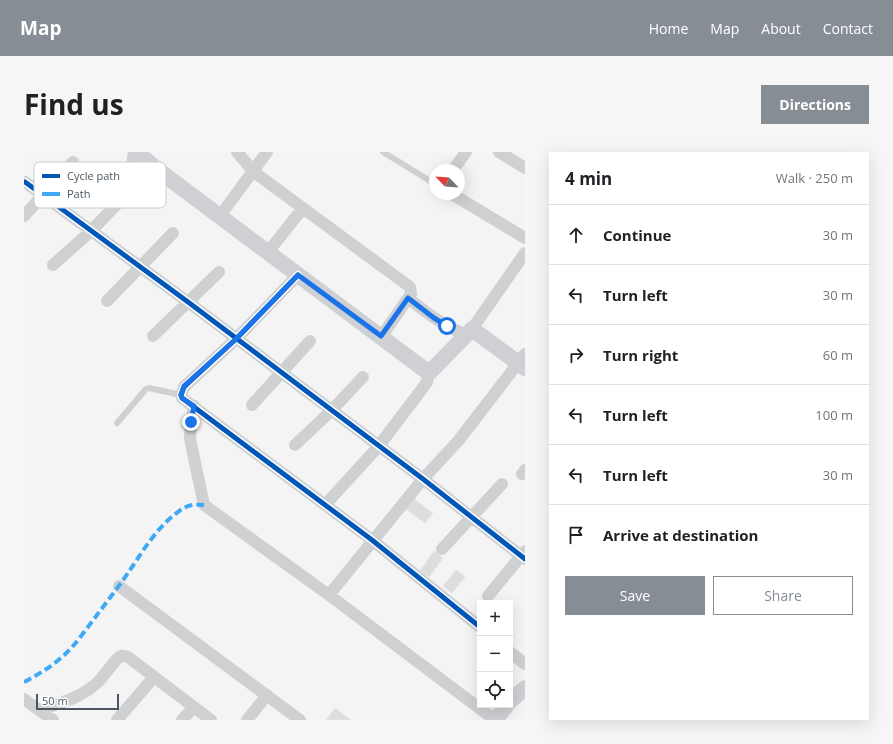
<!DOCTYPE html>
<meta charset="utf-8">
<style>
body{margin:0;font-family:"Open Sans",sans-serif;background:#f6f6f6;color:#202124}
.controls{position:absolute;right:12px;bottom:12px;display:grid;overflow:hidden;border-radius:0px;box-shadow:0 4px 16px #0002}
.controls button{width:36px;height:36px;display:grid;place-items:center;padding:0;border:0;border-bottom:1px solid #e0e0e0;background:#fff;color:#202124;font:20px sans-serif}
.compass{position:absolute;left:405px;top:12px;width:36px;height:36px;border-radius:50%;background:#fff;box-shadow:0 4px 16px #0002;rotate:295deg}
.scale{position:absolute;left:12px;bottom:10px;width:83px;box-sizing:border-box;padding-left:4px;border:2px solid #4a5661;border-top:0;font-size:11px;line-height:14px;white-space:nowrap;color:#4a5661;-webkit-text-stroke:3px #fff;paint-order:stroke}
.stop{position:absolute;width:12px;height:12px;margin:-9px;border:3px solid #1a73e8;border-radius:50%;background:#fff}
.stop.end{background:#1a73e8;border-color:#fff;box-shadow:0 1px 4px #0008}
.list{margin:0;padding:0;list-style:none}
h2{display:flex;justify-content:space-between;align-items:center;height:52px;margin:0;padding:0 16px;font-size:17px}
h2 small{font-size:13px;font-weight:400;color:#757577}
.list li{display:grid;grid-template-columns:26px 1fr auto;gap:12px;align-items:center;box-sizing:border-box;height:60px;padding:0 16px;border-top:1px solid #e0e0e0}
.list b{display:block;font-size:15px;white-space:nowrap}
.list em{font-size:13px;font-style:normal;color:#757577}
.actions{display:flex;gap:8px;padding:12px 16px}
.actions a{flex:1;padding:9px 0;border:1px solid #868d94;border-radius:0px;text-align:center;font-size:14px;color:#868d94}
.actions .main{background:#868d94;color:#fff}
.icon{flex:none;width:22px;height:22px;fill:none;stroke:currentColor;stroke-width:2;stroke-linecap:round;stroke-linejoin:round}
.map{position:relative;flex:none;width:501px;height:568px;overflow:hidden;border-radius:0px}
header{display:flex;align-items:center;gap:24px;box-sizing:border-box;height:56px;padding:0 20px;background:#868d94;color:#fff}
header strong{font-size:19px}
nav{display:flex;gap:22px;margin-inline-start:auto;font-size:14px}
.intro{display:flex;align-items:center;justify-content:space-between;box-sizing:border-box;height:96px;padding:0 24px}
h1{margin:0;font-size:28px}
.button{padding:10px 18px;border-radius:0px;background:#868d94;color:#fff;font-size:14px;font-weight:700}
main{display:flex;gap:24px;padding:0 24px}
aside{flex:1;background:#fff;border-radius:0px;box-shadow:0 4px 16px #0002}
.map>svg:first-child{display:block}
.building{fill:#ddddde;stroke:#e5e6e7}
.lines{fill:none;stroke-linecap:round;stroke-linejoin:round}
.lane{stroke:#ced0d2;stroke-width:6}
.street{stroke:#ced0d2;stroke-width:12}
.secondary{stroke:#ced0d4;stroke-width:16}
.quiet{stroke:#3fa9f5;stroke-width:4;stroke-dasharray:8 4;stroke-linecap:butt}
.cycleway-casing{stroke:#fff;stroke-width:8}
.cycleway{stroke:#0057b8;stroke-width:5}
.route{stroke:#1a73e8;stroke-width:5}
.key{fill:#fff;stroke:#c9ccd0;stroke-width:1}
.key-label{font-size:11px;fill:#4a5661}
</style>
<header>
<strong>Map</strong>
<nav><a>Home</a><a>Map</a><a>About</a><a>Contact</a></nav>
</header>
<div class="intro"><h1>Find us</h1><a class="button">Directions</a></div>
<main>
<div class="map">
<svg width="501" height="568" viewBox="0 0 501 568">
<rect width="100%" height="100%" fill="#f4f4f4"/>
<!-- building -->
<path class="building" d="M390,347L409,361L401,371L382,357Z
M410,399L419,406L405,425L396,419Z
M432,418L441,425L428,441L419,434Z
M311,556L327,568H302Z"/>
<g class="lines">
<!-- lane -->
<path class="lane" d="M359,0L411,32
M93,271L122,237L125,236L157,243"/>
<!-- street -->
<path class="street" d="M213,0L230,20L386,135L387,142L357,185
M475,0L501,16
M429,18L442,0
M1,30L164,150L399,327L501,407
M428,42L501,86
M0,64L49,10
M196,64L243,0
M244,100L279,56
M29,113L67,79L95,50L101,42L106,28L110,0
M274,123L212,187L160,235L157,243L158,246L348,388L456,475
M384,146C403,161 420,175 443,183
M83,149L149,81
M448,177L501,101
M129,184L195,120
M228,253L286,189
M170,254L167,270L166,287L180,353L305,443L471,568
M271,293L307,259L339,225
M498,322L501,318
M301,353L354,295L398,237L403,230L405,221
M418,397L478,332
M95,434L276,568
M305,443L399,327L435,288L501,202
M464,444L501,399
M486,500L501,512
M0,547L29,568
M16,558C37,551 59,545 75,529C81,522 87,514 93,507C97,503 99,503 104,505L187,568
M93,568L130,525
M158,568L170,555
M223,568L243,543"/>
<!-- secondary -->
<path class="secondary" d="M113,0L130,15L405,221L448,177L501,216
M486,549L501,536
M471,568L483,553"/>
<!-- quiet -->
<path class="quiet" d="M0,530C19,520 35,510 49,494C56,486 63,476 70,467C81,452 93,437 104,421C119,399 133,375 154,360C162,353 170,352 180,353"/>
<!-- cycleway casing -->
<g class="cycleway-casing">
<path id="cycleway" d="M1,30L164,150L399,327L501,407
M274,123L212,187L160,235L157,243L158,246L348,388L456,475"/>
</g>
<!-- cycleway -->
<use href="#cycleway" class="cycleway"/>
</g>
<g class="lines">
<!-- route -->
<path class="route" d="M167,270L170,254L158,246L157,243L160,234L212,187L274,123L357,184L384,146L410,166L423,174"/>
</g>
<!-- legend -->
<rect x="10" y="10" width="132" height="46" rx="6" class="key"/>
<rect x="18" y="22" width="18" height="4" fill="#0057b8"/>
<rect x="18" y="40" width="18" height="4" fill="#3fa9f5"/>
<g class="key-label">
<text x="43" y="28">Cycle path</text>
<text x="43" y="46">Path</text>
</g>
</svg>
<div class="controls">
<button>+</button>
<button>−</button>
<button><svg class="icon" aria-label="locate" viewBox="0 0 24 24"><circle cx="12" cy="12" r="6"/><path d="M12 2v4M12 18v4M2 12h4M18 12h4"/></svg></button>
</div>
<svg class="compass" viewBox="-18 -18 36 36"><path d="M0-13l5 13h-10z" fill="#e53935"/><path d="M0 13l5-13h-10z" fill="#757577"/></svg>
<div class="scale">50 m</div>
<div class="stop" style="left:423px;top:174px"></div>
<div class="stop end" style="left:167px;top:270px"></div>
</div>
<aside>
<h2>4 min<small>Walk · 250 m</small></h2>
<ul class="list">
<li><svg class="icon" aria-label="ahead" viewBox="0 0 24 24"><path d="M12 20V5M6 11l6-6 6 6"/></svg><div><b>Continue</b></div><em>30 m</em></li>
<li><svg class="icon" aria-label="left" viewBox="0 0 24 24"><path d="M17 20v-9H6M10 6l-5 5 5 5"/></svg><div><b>Turn left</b></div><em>30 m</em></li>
<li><svg class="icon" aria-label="right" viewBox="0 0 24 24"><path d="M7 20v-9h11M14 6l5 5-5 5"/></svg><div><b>Turn right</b></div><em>60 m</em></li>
<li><svg class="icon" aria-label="left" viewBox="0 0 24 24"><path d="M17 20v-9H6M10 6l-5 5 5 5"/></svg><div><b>Turn left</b></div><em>100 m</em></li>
<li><svg class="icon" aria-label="left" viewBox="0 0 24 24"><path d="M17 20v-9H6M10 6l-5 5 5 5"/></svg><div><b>Turn left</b></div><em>30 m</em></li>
<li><svg class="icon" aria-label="arrive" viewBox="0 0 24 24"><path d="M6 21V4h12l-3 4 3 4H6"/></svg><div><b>Arrive at destination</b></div></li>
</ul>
<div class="actions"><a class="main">Save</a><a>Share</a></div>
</aside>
</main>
